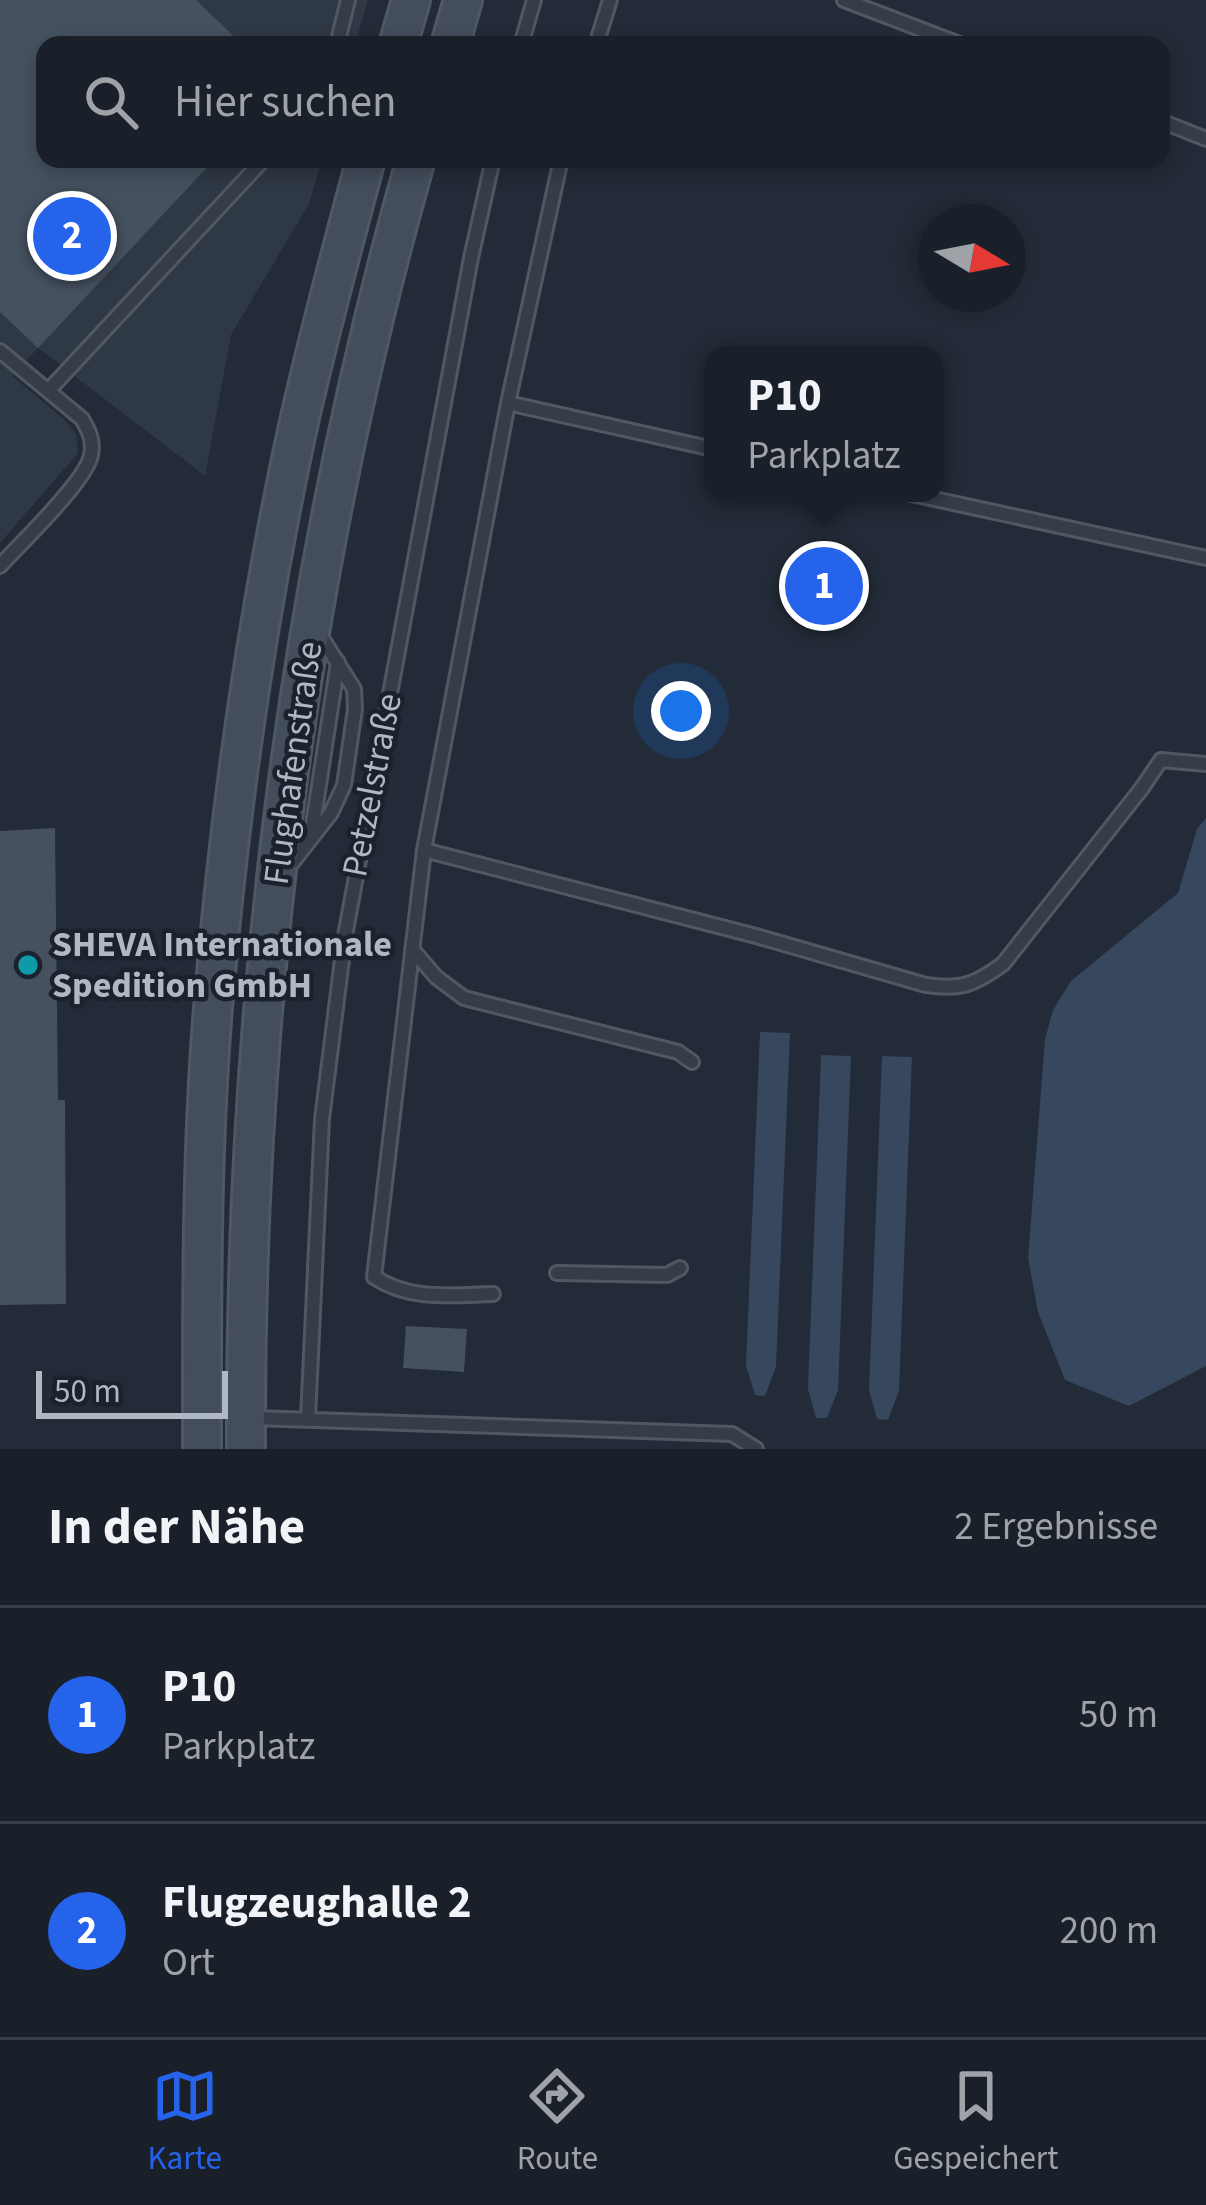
<!DOCTYPE html>
<html lang="de">
<meta charset="utf-8">
<style>
body{margin:0;font-family:"Source Sans 3",sans-serif;background:#232831;color:#f1f3f6}
.compass{position:absolute;left:918px;top:204px;width:108px;height:108px;border-radius:50%;background:#1a2029;box-shadow:0 6px 18px #0003;rotate:100deg}
.scale{position:absolute;left:36px;bottom:30px;width:192px;box-sizing:border-box;padding-left:12px;border:6px solid #b0b8c4;border-top:0;font-size:33px;line-height:42px;white-space:nowrap;color:#b0b8c4;-webkit-text-stroke:9px #1b222d;paint-order:stroke}
.you{position:absolute;left:681px;top:711px;width:42px;height:42px;margin:-30px;border:9px solid #fff;border-radius:50%;background:#1a73e8;box-shadow:0 0 0 18px #1a73e833}
.badge{display:grid;place-items:center;width:78px;height:78px;border-radius:50%;background:#2563eb;color:#fff;font-size:39px;font-weight:700}
.pin{position:absolute;translate:-50% -50%;border:6px solid #fff;box-shadow:0 3px 12px #0006}
.popup{position:absolute;left:704px;top:346px;width:240px;height:156px;box-sizing:border-box;display:grid;place-content:center;border-radius:24px;background:#1a2029;filter:drop-shadow(0 3px 9px #0005);font-size:39px;white-space:nowrap;color:#9fa3a8}
.popup b{font-size:45px;color:#f1f3f6}
.popup::after{content:'';position:absolute;left:50%;top:100%;margin-left:-24px;border:24px solid transparent;border-top-color:#1a2029}
.list{margin:0;padding:0;list-style:none}
h2{display:flex;justify-content:space-between;align-items:center;height:156px;margin:0;padding:0 48px;font-size:51px}
h2 small{font-size:39px;font-weight:400;color:#9fa3a8}
.list li{display:grid;grid-template-columns:78px 1fr auto;gap:36px;align-items:center;box-sizing:border-box;height:216px;padding:0 48px;border-top:3px solid #383e46}
.list b{display:block;font-size:45px;white-space:nowrap}
.list p{margin:0;font-size:39px;white-space:nowrap;color:#9fa3a8}
.list em{font-size:39px;font-style:normal;color:#9fa3a8}
.icon{flex:none;width:66px;height:66px;fill:none;stroke:currentColor;stroke-width:2;stroke-linecap:round;stroke-linejoin:round}
.map{position:relative;flex:none;width:1206px;height:1449px;overflow:hidden}
.search{position:absolute;background:#1a2029;box-shadow:0 6px 18px #0003;left:36px;right:36px;top:36px;height:132px;display:flex;align-items:center;gap:30px;box-sizing:border-box;padding:0 42px;border-radius:24px;color:#9fa3a8;font-size:45px}
.sheet{height:588px;background:#1a2029}
nav{display:flex;justify-content:space-around;align-items:center;box-sizing:border-box;height:168px;border-top:3px solid #383e46;background:#1a2029;font-size:33px;color:#9fa3a8}
nav a{display:grid;justify-items:center;gap:6px}
nav .on{color:#2563eb}
.map>svg:first-child{display:block}
.airport{fill:#2f3845}
.water{fill:#36475e}
.building{fill:#45515f}
.lines{fill:none;stroke-linecap:round;stroke-linejoin:round}
.service-casing{stroke:#505863;stroke-width:18}
.secondary-casing{stroke:#505863;stroke-width:42}
.path{stroke:#435658;stroke-width:4.5;stroke-dasharray:9 9;stroke-linecap:butt}
.service{stroke:#353d48;stroke-width:12}
.secondary{stroke:#434d5b;stroke-width:36}
.culture-dot{fill:#0f9aa8;stroke:#1b222d;stroke-width:4.5}
.labels{text-anchor:middle;dominant-baseline:central;stroke-width:9;stroke-linejoin:round;paint-order:stroke}
.street-label{font-size:36px;fill:#b0b8c4;stroke:#1b222d}
.poi-label{font-size:36px;font-weight:bold;fill:#b0b8c4;stroke:#1b222d;text-anchor:start}
</style>
<div class="map">
<svg width="1206" height="1449" viewBox="0 0 1206 1449">
<rect width="100%" height="100%" fill="#222b37"/>
<!-- airport -->
<path class="airport" d="M0,0H368L355,45H45V159H322L309,204L231,335L205,476L38,348L12,376L65,420L76,434L78,453L0,543Z"/>
<!-- water -->
<path class="water" d="M1206,818V1366L1129,1406L1065,1380L1038,1312L1028,1258L1045,1039L1053,1010L1071,981L1178,893L1197,829Z
M760,1032L790,1033L776,1367L765,1396L755,1395L746,1365Z
M821,1055L851,1056L838,1390L827,1418H816L808,1389Z
M882,1056L912,1057L899,1391L888,1420L877,1419L869,1390Z"/>
<!-- building -->
<path class="building" d="M0,0H196L243,45H45V159H215L38,348L0,312Z
M55,828L58,1100H65L66,1304L0,1305V831Z
M406,1326L467,1329L464,1372L403,1368Z"/>
<g class="lines">
<!-- service casing -->
<g class="service-casing">
<path id="service" d="M844,0L962,45
M337,45L348,0
M521,45L534,0
M596,45L610,0
M1161,121L1206,139
M0,351L82,419C89,431 94,441 91,455C87,480 20,544 0,566
M49,390L264,159
M508,403L713,449
M907,493L1206,558
M311,837L338,662
M424,850L756,936L926,985C961,990 974,985 1003,964L1142,788L1161,760L1206,764
M288,868L331,813L344,785L355,709L354,689L320,635
M412,949L436,977L464,998L678,1052L692,1062
M557,1273L667,1275L680,1268
M493,1294C451,1295 410,1301 374,1277L424,850L508,403L561,159
M252,1418L732,1434L756,1449
M308,1419L322,1119L345,936L471,258L493,159"/>
</g>
<!-- secondary casing -->
<g class="secondary-casing">
<path id="secondary" d="M398,45L411,0
M450,45L463,0
M202,1449C202,1298 201,1147 214,996C230,807 257,617 297,431C317,340 342,249 366,159
M246,1449C244,1015 297,577 416,159"/>
</g>
<!-- path -->
<path class="path" d="M364,940L394,946"/>
<!-- service -->
<use href="#service" class="service"/>
<!-- secondary -->
<use href="#secondary" class="secondary"/>
</g>
<!-- markers -->
<circle class="culture-dot" cx="28" cy="965" r="12"/>
<g class="labels">
<!-- street labels -->
<g class="street-label">
<text transform="translate(293 763) rotate(-82)">Flughafenstraße</text>
<text transform="translate(372 785) rotate(-79)">Petzelstraße</text>
</g>
<!-- poi labels -->
<g class="poi-label">
<text x="52" y="944">SHEVA Internationale<tspan x="52" dy="41">Spedition GmbH</tspan></text>
</g>
</g>
</svg>
<svg class="compass" viewBox="-18 -18 36 36"><path d="M0-13l5 13h-10z" fill="#e53935"/><path d="M0 13l5-13h-10z" fill="#9fa3a8"/></svg>
<div class="scale">50 m</div>
<div class="you"></div>
<div class="pin badge" style="left:824px;top:586px">1</div>
<div class="popup"><b>P10</b>Parkplatz</div>
<div class="pin badge" style="left:72px;top:236px">2</div>
<div class="search"><svg class="icon" aria-label="search" viewBox="0 0 24 24"><circle cx="10" cy="10" r="6"/><path d="M15 15l6 6"/></svg>Hier suchen</div>
</div>
<section class="sheet">
<h2>In der Nähe<small>2 Ergebnisse</small></h2>
<ul class="list">
<li><span class="badge">1</span><div><b>P10</b><p>Parkplatz</p></div><em>50 m</em></li>
<li><span class="badge">2</span><div><b>Flugzeughalle 2</b><p>Ort</p></div><em>200 m</em></li>
</ul>
</section>
<nav>
<a class="on"><svg class="icon" aria-label="map" viewBox="0 0 24 24"><path d="M3 6l6-2 6 2 6-2v14l-6 2-6-2-6 2zM9 4v14M15 6v14"/></svg>Karte</a>
<a><svg class="icon" aria-label="directions" viewBox="0 0 24 24"><path d="M12 3l9 9-9 9-9-9zM9 14v-3h6M13 9l2 2-2 2"/></svg>Route</a>
<a><svg class="icon" aria-label="saved" viewBox="0 0 24 24"><path d="M7 4h10v16l-5-4-5 4z"/></svg>Gespeichert</a>
</nav>
